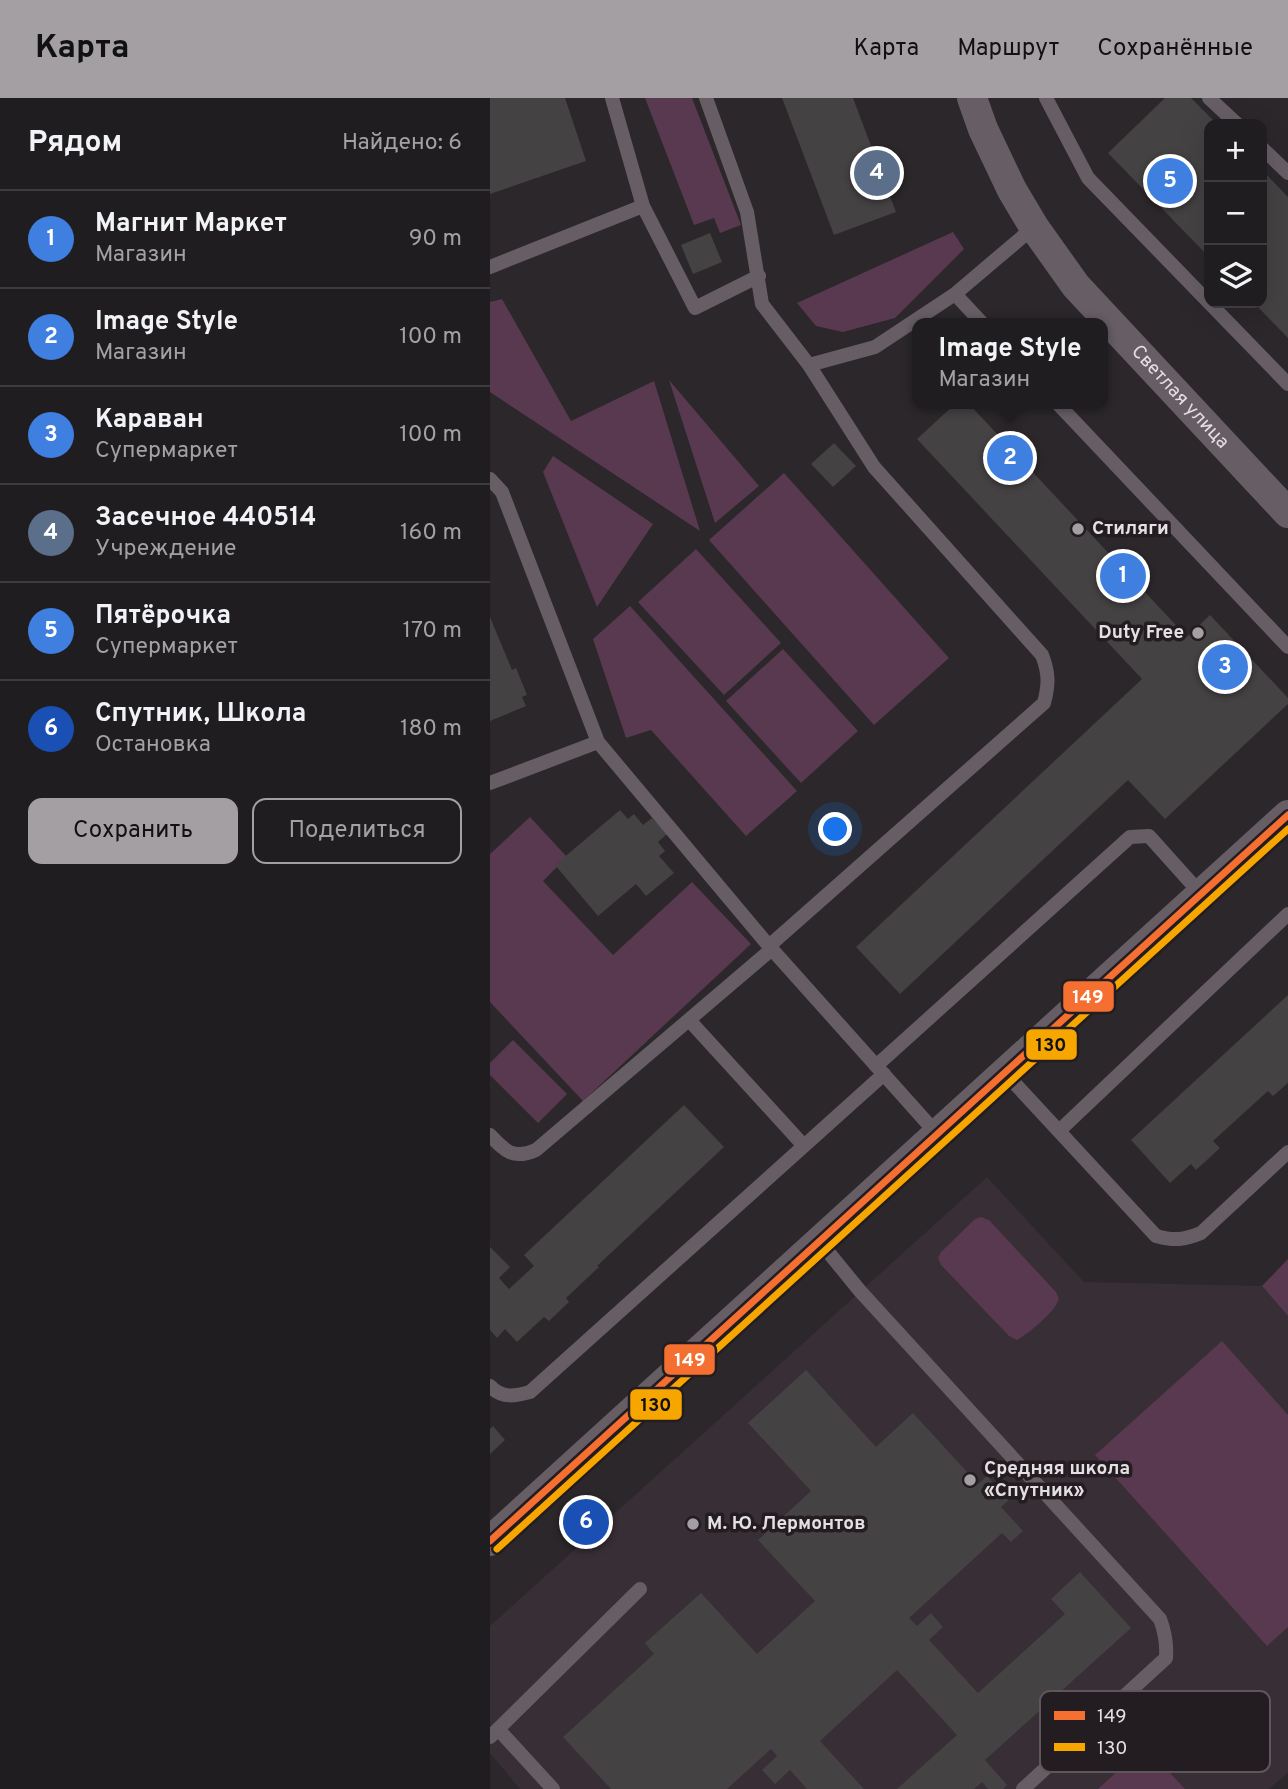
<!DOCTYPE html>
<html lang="ru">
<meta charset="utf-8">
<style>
body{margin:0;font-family:Overpass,sans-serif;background:#2d2a2d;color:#f1f3f6}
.controls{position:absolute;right:21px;top:21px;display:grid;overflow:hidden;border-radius:14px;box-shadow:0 7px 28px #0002}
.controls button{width:63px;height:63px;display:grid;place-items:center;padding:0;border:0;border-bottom:2px solid #3d3b3e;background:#201d20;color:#f1f3f6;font:35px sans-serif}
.you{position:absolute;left:346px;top:732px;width:24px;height:24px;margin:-18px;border:5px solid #fff;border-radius:50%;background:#1a73e8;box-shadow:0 0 0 10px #1a73e833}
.badge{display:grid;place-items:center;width:46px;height:46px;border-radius:50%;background:#a39fa2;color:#fff;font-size:23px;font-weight:700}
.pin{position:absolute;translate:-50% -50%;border:4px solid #fff;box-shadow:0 2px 7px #0006}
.popup{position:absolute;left:422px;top:220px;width:196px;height:91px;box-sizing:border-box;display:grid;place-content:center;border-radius:14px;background:#201d20;filter:drop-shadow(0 2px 5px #0005);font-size:23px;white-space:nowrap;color:#a2a2a5}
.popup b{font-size:26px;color:#f1f3f6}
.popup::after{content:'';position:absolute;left:50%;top:100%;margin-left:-14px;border:14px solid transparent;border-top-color:#201d20}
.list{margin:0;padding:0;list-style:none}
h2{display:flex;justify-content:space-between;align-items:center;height:91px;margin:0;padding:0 28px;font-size:30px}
h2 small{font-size:23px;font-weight:400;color:#a2a2a5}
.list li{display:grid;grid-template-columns:46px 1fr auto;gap:21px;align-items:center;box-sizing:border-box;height:98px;padding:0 28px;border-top:2px solid #3d3b3e}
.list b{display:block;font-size:26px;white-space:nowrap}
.list p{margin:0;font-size:23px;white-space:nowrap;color:#a2a2a5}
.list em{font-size:23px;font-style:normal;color:#a2a2a5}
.actions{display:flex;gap:14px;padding:21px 28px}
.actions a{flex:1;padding:16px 0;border:2px solid #a39fa2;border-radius:14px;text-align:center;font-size:24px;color:#a39fa2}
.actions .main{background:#a39fa2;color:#111}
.icon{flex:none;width:38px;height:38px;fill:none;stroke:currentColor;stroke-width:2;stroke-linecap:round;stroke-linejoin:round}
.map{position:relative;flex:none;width:798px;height:1691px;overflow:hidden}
header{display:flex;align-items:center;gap:42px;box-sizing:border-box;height:98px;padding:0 35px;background:#a39fa2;color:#111}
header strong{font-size:33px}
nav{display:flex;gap:38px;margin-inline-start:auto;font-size:24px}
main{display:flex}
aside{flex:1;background:#201d20}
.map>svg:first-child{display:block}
.built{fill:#382e35}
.green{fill:#58394f}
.building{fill:#454244}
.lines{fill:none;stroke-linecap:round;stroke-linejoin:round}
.service{stroke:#675e65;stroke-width:14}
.minor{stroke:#675e65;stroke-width:30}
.bus-1-casing{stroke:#231c21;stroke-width:12}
.bus-2-casing{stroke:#231c21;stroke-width:12}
.bus-1{stroke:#f46f30;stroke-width:7}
.bus-2{stroke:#f7a600;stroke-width:7}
.poi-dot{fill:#a39fa2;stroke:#231c21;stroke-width:2.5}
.labels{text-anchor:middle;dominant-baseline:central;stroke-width:7;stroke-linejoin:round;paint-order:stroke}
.street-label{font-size:19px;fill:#e4dfe2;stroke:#231c21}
.poi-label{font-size:19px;font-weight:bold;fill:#e4dfe2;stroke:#231c21;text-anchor:start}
.key{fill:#231c21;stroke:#5d565b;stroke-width:2}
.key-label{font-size:19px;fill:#e4dfe2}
.line-badge{stroke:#231c21;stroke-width:2.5}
.badge-label{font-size:19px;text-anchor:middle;font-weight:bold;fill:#fff}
.pale-badge-label{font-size:19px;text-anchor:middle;font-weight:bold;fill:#111}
</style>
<header>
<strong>Карта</strong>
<nav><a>Карта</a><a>Маршрут</a><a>Сохранённые</a></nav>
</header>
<main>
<aside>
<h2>Рядом<small>Найдено: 6</small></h2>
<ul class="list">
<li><span class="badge" style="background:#3f7fe0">1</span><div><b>Магнит Маркет</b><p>Магазин</p></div><em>90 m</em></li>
<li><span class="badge" style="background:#3f7fe0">2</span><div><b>Image Style</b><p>Магазин</p></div><em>100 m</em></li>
<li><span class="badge" style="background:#3f7fe0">3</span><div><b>Караван</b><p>Супермаркет</p></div><em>100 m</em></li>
<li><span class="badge" style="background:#5c6f8a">4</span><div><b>Засечное 440514</b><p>Учреждение</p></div><em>160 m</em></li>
<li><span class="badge" style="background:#3f7fe0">5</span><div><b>Пятёрочка</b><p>Супермаркет</p></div><em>170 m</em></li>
<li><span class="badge" style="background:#1a4fb4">6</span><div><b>Спутник, Школа</b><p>Остановка</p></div><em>180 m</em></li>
</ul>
<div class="actions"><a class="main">Сохранить</a><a>Поделиться</a></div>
</aside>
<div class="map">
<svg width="798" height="1691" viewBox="0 0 798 1691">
<rect width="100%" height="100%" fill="#2b272a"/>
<!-- built -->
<path class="built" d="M497,1079L594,1184L772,1188L798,1218V1675L779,1691H30L0,1655V1528Z"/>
<!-- green -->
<path class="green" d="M155,0H202L251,127L230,135L224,120L204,127Z
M463,134L474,151L405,220L353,234L326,228L307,205Z
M12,201L81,323L164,283L210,433L0,294V204Z
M179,282L269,388L225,425Z
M63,358L163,426L107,509L53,374Z
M294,375L459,560L384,627L219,442Z
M206,451L291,545L234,597L148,504Z
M140,508L307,693L256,738L161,632L136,640L103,541Z
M293,551L368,633L311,685L236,603Z
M40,719L77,759L53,783L123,857L202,784L261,846L93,1003L0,904V756Z
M23,942L77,996L48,1025L0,977V965Z
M491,1119L499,1122L566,1194C568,1199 570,1200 567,1205C563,1215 537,1237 527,1242L519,1238L451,1167L448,1160L451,1154L485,1121Z
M798,1161V1218L772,1188Z
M732,1243L798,1317V1529L777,1548L605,1357Z
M655,1648L695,1691H608Z"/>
<!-- building -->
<path class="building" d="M0,0H75L96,63L0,96Z
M292,0H363L406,114L344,137Z
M675,0H701L727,26H719V159L618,55Z
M772,72L798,99V240L764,205H772Z
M220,135L232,164L203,176L191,147Z
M465,306H479L697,539L720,517L798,600V606L675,721L638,682L410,896L366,849L652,581L427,341Z
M344,345L366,368L343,389L321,366Z
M0,519L22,572L26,570L37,597L32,599L36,608L0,623Z
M130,712L138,721L144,716L153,727L162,720L177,736L168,744L175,753L169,758L184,775L156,798L146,786L108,818L65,767Z
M798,897V985L783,998L778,993L723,1043L730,1050L706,1072L701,1066L680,1085L641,1042Z
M194,1007L234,1049L107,1168L109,1169L76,1200L79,1204L59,1223L54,1219L27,1244L15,1231L7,1240L0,1232V1149L20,1169L9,1180L19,1191L44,1168L34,1157Z
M316,1272L386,1349L423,1315L488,1386L497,1378L519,1402L511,1409L533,1433L521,1444L512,1435L419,1520L427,1528L441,1515L453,1529L439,1542L488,1595L575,1516L561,1501L590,1474L641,1530L495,1662L517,1687L513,1691H498L492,1684L484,1691H407L467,1637L407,1572L330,1643L374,1691H317L300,1672L285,1686L272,1672L287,1658L281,1651L237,1691H121L73,1639L164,1556L155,1545L211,1495L267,1556L325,1503L268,1442L321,1393L258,1325Z
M3,1328L15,1342L0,1356V1331Z"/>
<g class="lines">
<!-- service -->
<path class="service" d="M216,0L257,114L272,206L319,267L384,369L552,557C559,575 559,586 554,605L279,848L448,1037
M556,0L598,80L798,286
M719,0L747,26
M772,50L798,75
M153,108L205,210L269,178
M0,169L153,108L122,0
M465,196L492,225
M319,267L385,249L465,196L544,129
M568,306L798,549
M0,381L12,394L108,644L279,848
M0,685L108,644
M199,922L314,1048
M386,968L640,739L659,738L711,796
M515,975L666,1138C684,1143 694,1142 711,1135L798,1054
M569,1033L798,816
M0,1037C15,1053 23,1062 46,1052L282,851
M330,1144L370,1193L670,1521C675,1534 677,1546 676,1560L533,1691
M0,1288C12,1301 25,1298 40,1294L394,976
M8,1631L63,1691
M0,1639L150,1491"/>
<!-- minor -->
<g class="minor">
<path id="s1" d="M482,0L493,31L522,92L544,129L586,188L798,415"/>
<path d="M0,1443L798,717"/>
</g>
<!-- bus-1 casing -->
<g class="bus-1-casing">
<path id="bus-1" d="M0,1443L798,717"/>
</g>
<!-- bus-2 casing -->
<g class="bus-2-casing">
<path id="bus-2" d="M7,1451L798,731"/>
</g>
<!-- bus-1 -->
<use href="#bus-1" class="bus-1"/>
<!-- bus-2 -->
<use href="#bus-2" class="bus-2"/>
</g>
<!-- markers -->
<g class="poi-dot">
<circle cx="588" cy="431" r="7"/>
<circle cx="708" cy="535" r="7"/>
<circle cx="480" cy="1382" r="7"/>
<circle cx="203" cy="1426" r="7"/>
</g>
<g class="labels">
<!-- street labels -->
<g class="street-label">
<text stroke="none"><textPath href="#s1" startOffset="368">Светлая улица</textPath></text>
</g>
<!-- poi labels -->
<g class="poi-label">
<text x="602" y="431">Стиляги</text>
<text x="694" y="535" text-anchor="end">Duty Free</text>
<text x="494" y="1371">Средняя школа<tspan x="494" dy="22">«Спутник»</tspan></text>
<text x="217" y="1426">М. Ю. Лермонтов</text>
</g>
</g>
<!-- legend -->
<rect x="550" y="1593" width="230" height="81" rx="10" class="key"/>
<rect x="564" y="1613" width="31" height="9" fill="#f46f30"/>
<rect x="564" y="1645" width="31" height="8" fill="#f7a600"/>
<g class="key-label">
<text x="607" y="1624">149</text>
<text x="607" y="1656">130</text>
</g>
<g class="line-badge">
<rect x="572" y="882" width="53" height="33" rx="7" fill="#f46f30"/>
<rect x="535" y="930" width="53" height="33" rx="7" fill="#f7a600"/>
<rect x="173" y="1245" width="53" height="33" rx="7" fill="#f46f30"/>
<rect x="139" y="1290" width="54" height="33" rx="7" fill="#f7a600"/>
</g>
<g class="badge-label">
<text x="598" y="905">149</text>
<text x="200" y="1268">149</text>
</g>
<g class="pale-badge-label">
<text x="561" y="953">130</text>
<text x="166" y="1313">130</text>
</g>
</svg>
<div class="controls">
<button>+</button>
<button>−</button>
<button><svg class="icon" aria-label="layers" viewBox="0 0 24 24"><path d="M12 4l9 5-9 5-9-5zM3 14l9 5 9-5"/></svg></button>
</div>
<div class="you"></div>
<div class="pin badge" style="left:633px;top:478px;background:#3f7fe0">1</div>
<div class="pin badge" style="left:520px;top:360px;background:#3f7fe0">2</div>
<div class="popup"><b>Image Style</b>Магазин</div>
<div class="pin badge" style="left:735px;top:569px;background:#3f7fe0">3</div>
<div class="pin badge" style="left:387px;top:75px;background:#5c6f8a">4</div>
<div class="pin badge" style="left:680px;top:83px;background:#3f7fe0">5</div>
<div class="pin badge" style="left:96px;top:1424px;background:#1a4fb4">6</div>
</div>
</main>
